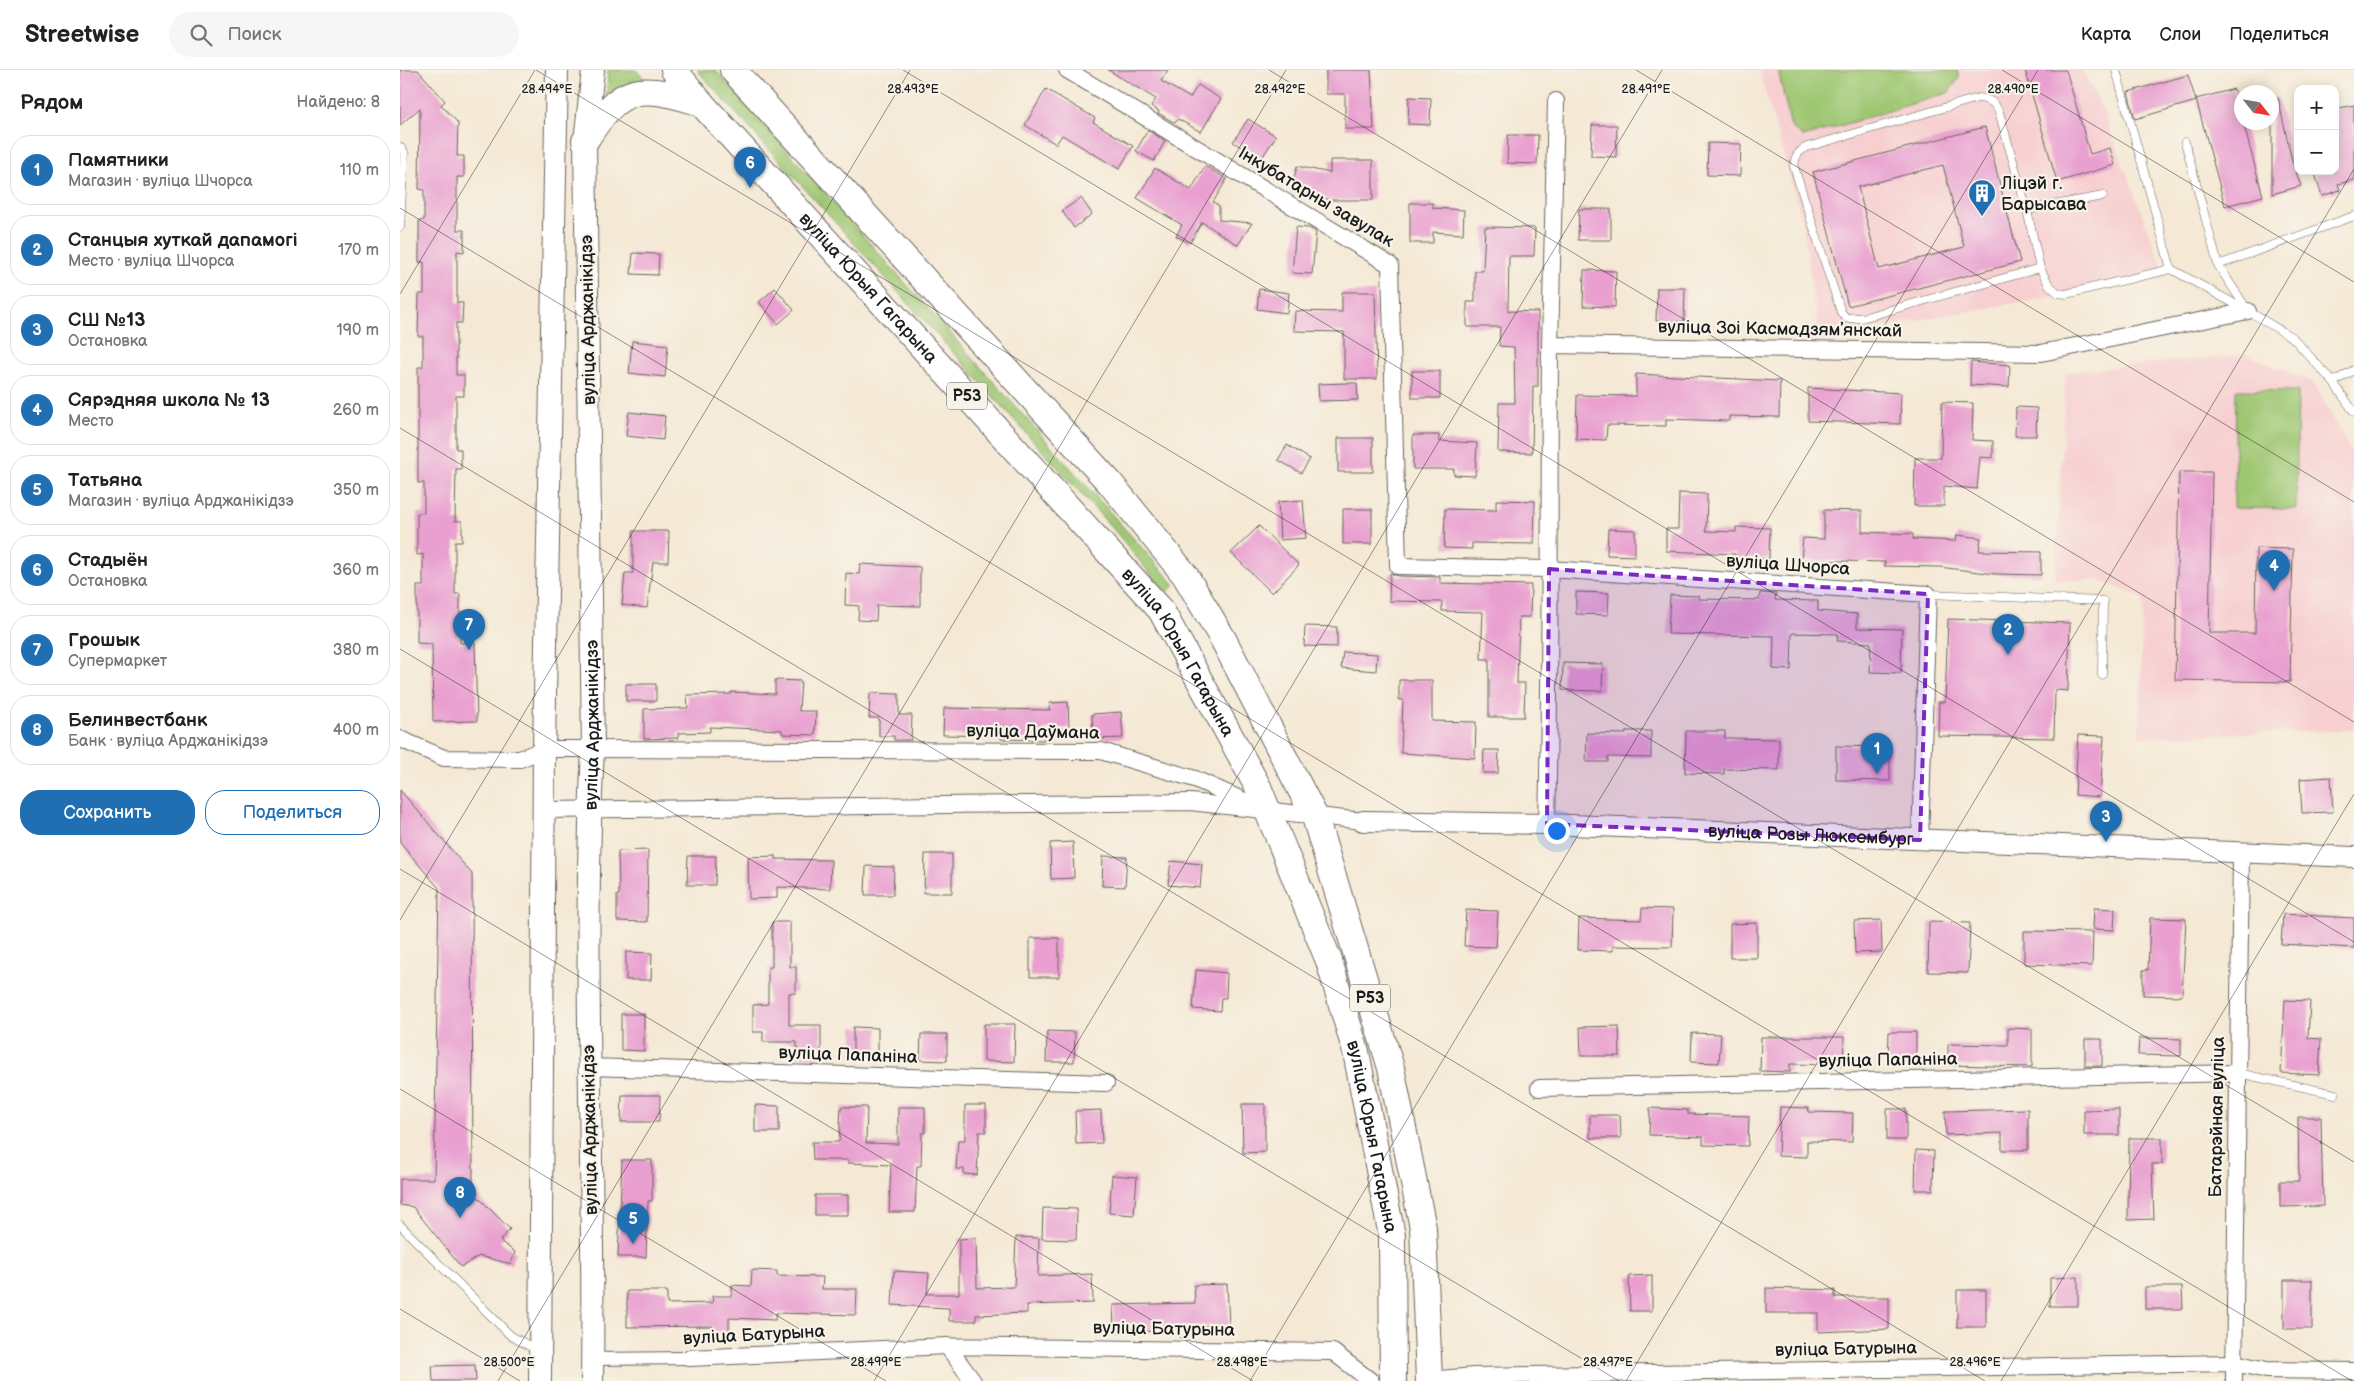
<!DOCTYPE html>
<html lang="ru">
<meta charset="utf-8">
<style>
body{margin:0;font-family:"Balsamiq Sans",sans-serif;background:#f6f6f6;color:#222}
.controls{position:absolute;right:15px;top:15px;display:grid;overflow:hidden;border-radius:10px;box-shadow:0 2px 12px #0003}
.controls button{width:45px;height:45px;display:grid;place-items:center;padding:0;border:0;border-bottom:1px solid #e0e0e0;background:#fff;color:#222;font:25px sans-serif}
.compass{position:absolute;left:1834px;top:15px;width:45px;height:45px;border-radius:50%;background:#fff;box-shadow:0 2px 12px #0003;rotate:121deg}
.you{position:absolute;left:1156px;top:760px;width:18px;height:18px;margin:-12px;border:4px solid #fff;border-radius:50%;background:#1a73e8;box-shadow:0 0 0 8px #1a73e833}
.badge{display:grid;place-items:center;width:32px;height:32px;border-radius:50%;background:#1f6fb2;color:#fff;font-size:16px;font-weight:700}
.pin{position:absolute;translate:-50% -41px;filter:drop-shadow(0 1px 2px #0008)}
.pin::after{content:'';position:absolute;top:26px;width:18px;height:15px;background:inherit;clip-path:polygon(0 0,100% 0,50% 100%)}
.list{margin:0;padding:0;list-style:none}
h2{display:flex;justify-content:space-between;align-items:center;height:65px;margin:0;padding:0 20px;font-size:21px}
h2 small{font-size:16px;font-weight:400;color:#767676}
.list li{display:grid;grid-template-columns:32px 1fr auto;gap:15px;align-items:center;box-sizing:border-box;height:70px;margin:0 10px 10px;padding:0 10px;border:1px solid #e0e0e0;border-radius:20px}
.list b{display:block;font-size:19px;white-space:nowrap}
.list p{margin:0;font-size:16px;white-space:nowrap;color:#767676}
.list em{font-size:16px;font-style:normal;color:#767676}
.actions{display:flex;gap:10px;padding:15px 20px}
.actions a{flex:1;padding:11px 0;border:1px solid #1f6fb2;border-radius:20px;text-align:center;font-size:18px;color:#1f6fb2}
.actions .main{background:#1f6fb2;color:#fff}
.icon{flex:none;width:28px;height:28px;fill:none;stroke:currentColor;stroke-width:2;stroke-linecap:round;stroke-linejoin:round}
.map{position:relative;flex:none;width:1954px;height:1311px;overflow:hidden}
header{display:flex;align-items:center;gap:30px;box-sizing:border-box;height:70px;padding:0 25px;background:#fff;border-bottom:1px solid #e0e0e0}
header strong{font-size:24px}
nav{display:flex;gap:28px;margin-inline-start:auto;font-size:18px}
.search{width:350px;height:45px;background:#f6f6f6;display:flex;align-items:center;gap:12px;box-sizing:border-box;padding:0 18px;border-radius:28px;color:#767676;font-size:19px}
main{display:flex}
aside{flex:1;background:#fff}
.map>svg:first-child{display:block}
.built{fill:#f7cfd0}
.green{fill:#9fc772;stroke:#5e7247}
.building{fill:#e9a0d0;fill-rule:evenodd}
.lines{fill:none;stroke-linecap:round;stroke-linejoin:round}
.service-casing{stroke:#68645d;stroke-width:9}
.pedestrian-casing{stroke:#68645d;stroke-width:14}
.minor-casing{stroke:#68645d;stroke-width:18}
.tertiary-casing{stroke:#68645d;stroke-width:22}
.secondary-casing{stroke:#68645d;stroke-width:24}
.primary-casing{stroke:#68645d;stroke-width:28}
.service{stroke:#fff;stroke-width:8}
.pedestrian{stroke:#fff;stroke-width:12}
.minor{stroke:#fff;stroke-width:16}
.tertiary{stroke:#fff;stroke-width:20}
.secondary{stroke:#fff;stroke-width:22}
.primary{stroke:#fff;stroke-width:26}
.marked{fill:#7b2cbf;fill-opacity:0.2;stroke:#7b2cbf;stroke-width:4;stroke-dasharray:10 6;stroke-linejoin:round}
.ticks{fill:none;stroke:#1c1c1c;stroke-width:1;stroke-opacity:0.45}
.labels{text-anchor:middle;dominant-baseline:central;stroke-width:4.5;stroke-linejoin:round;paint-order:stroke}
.shield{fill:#f7f3e8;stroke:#5e5c59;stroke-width:1}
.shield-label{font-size:16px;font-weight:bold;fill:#1c1c1c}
.poi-label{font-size:18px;fill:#1c1c1c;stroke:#f7f3e8;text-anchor:start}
.street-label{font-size:18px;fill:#1c1c1c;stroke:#f7f3e8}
.ticks-label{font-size:12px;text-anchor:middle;fill:#1c1c1c;stroke:#f7f3e8;stroke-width:4.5;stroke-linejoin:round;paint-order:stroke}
</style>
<header>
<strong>Streetwise</strong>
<div class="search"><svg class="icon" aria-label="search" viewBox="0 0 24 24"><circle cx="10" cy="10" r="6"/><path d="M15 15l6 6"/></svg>Поиск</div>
<nav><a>Карта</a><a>Слои</a><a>Поделиться</a></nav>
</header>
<main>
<aside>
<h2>Рядом<small>Найдено: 8</small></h2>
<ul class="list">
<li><span class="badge">1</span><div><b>Памятники</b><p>Магазин · вуліца Шчорса</p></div><em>110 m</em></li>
<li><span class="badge">2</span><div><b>Станцыя хуткай дапамогі</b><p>Место · вуліца Шчорса</p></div><em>170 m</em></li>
<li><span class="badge">3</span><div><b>СШ №13</b><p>Остановка</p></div><em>190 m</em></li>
<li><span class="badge">4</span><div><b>Сярэдняя школа № 13</b><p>Место</p></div><em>260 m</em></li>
<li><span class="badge">5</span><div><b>Татьяна</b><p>Магазин · вуліца Арджанікідзэ</p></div><em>350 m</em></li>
<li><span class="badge">6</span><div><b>Стадыён</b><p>Остановка</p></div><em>360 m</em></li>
<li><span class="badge">7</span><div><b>Грошык</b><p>Супермаркет</p></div><em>380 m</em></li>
<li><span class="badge">8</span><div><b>Белинвестбанк</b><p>Банк · вуліца Арджанікідзэ</p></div><em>400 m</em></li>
</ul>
<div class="actions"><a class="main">Сохранить</a><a>Поделиться</a></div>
</aside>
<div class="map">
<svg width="1954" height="1311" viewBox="0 0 1954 1311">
<rect width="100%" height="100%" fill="#f7f3e8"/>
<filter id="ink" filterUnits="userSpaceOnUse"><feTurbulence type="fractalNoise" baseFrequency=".02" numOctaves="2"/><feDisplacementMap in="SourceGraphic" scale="10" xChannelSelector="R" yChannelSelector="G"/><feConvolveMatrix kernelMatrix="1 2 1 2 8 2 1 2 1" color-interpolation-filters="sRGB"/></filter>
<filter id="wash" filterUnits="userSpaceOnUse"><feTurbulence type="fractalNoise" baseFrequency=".0096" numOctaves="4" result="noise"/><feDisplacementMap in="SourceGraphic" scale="20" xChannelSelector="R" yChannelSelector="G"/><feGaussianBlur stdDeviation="1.12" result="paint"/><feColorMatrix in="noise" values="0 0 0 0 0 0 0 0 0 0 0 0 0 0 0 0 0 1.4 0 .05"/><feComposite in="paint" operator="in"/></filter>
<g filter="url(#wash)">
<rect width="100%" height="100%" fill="#f5e9d5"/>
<!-- built -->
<path class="built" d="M1359,0H1683L1701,36L1766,207L1419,267L1402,149Z
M1846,284L1913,312L1954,386V660L1739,667L1743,529L1700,510H1655L1666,302Z"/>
<!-- green -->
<path class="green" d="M208,0H236L249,14L207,26Z
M297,0H315L775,515L766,523L715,461Z
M1378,0H1557L1559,8L1548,23L1403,67L1391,57Z
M1836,320L1898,321L1896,439L1834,438Z"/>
<g id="blocks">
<!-- building -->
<path class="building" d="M0,0H18L45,31L41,35L58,53L57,86H64V107H57V160H64V182L57,181V233H63L62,253H56V305H64V326H56V379H61V399H56L55,451H62V472H55V524H60V573H75L77,651L33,652L32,574L17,573V516H23V484L17,485V443H24V413H18V297H23V266H18L19,224H24V192H19V151L24,150V120L19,119L20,38L0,55Z
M708,0H768L761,11L790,28L798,15L821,29L801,62L778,49L775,53L758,43L759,41L751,36L756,29Z
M926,0H971L974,59H945V24H926Z
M1625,0H1666L1690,84L1710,78L1715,95L1657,112Z
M1788,5L1796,31L1735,49L1728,22Z
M646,19L695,48L693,52L733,76L719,99L662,65L656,74L625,55Z
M1834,19L1863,126L1825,136L1796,29Z
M1009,27L1031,28L1030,55L1008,54Z
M1878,28L1892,91L1901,116L1872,124V29Z
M1954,35V110L1938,114L1940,120L1922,126L1915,104L1935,101V39Z
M848,49L876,66L861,89L833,72Z
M1192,55H1217L1216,87L1191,86Z
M1585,57L1620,192L1448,236L1413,102ZM1543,95L1564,177L1479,199L1458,117Z
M748,60L765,71L754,91L736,81Z
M1108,65H1138L1137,94L1107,93Z
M1308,73L1341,74L1340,106L1307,105Z
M930,90H973V130H931L891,121L897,96L930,103Z
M805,96L827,109L813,132L819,136V150L852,153L838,175L802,152L790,173L776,166L782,155L737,128L755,98L791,120Z
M681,128L692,144L674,158L662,141Z
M1010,133H1033V138L1064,140L1063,164L1033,162V173H1010Z
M1179,139H1211V170H1178Z
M896,157L909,158L916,162L912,204L892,203Z
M1085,157L1135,158L1134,186H1109L1108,241L1138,242V316H1133L1132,383L1098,382L1099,333H1115L1114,277L1099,276L1100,257H1067V232H1075V201H1083Z
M233,183L259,184L258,205L231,204Z
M1184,200L1216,201L1215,237L1183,236Z
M375,218L394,240L378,254L359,232Z
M1257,218H1285L1284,252L1256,251Z
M859,219L889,223L887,243L857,239Z
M942,222H975L977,309H944V262L894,261L895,241L942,242Z
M232,271L268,275L265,307L229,303Z
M1571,292L1610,295L1609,317L1570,315Z
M1012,301H1040V328H1012Z
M1236,304L1380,311L1379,347L1329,346V351L1266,349V356L1207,355L1206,370L1176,369L1177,325L1236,326Z
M947,313H957L958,330L919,331L918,314Z
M1408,318L1501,323L1500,354L1408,351Z
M1542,332L1573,333L1572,370L1593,371V388L1580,387L1577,419L1544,416V436H1514L1515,388H1541Z
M1616,337L1637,338L1636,366H1615Z
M229,342L265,346L263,370L226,366Z
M1013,365H1039V371L1077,373L1075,406L1054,405V399H1013Z
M938,368H973V402H938Z
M887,375L910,389L901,403L878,390Z
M1779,402H1812L1809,563H1855L1856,478L1893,479L1890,612L1775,610Z
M1279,423L1307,424L1306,461L1336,462V457L1370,458L1369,489L1335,488V484L1266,481V459H1278Z
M903,430L906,468L880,470L878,432Z
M1096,430L1135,431L1134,474L1072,473V479L1044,478L1045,439L1096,440Z
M943,439H972V474H943Z
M1424,440L1462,441V462L1513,464V469L1556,471L1557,465L1581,468L1579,481L1641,482V505L1595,504L1539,497L1484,496L1485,492L1401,490L1403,468L1424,469Z
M859,456L899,495L872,523L831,483Z
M1208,459L1235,460V486L1207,485Z
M233,461H269L268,492H253L247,538L222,535L225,503H233Z
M460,494L520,497V536L477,535L476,551L458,550L459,536L445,535L446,503L459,504Z
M990,503L998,506L1040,507V513L1131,515L1130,547H1119L1117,613H1125L1124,647H1089V589H1081L1083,542L1042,541V532L989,531Z
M1176,522L1209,523L1208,545L1176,544Z
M1360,523L1376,524L1375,530L1418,531V541L1457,544V558L1502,559L1501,603L1470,602L1471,573L1437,571L1438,564L1392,563L1391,600L1373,599L1374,566L1268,564L1270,525L1299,526V529L1359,530Z
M1548,549L1670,553L1668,621L1655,620L1654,668L1538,666L1539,632H1545Z
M905,556L937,557V577L904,576Z
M943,582L977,584L976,601L941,598Z
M1163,593L1203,594L1202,621L1162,620Z
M375,610L401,611L399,641H416L415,665L382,664V660L310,657V662L278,663V668L244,669V639L288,638L287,625L331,624V622L375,624Z
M999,610H1032V651L1076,652L1075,688L1001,683L1003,630H999Z
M226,614H256V631H226Z
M470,623L499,624V645H512L511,670H494V666H479V648H469Z
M668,632L669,658L645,659L644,670L601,669V666L543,665L544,638L650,640L649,633Z
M721,642L723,668L693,669L692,644Z
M1226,661H1251V688L1208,687V692H1186L1187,663L1226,664Z
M1286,661H1325V668L1379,669V700L1324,699V704L1285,703Z
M1678,665L1704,666L1700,727L1675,725Z
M1436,676L1490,677V711L1436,710Z
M1084,680H1099L1098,703H1083Z
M1931,707L1933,742L1902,743L1900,709Z
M0,720L72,804L73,1122L110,1159L100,1171L115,1182L111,1194L79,1186L61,1197L13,1137L0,1135V1109H34L39,818L0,773Z
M673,772L674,808L651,809L650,773Z
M248,780L247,852L217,851V825H219L218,781Z
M525,784H552V823H524Z
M288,786H316L315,815H287Z
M376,786V789L431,790L430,819L377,817V828L349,829L348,787Z
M703,786L727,787L725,817L702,816Z
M771,791L802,794L800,818L768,815Z
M466,796L494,797L493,825H465Z
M1242,838L1273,839L1272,877L1213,876V881L1178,880L1179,848L1241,850Z
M1694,838L1715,839L1714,860L1693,859Z
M1066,840L1098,841L1096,877L1064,876Z
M1883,844L1954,848V878L1881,874Z
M1750,848L1786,849L1782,926L1743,925V900H1748Z
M1481,850L1482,882L1455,883L1454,851Z
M372,852H390V897H396V923H389V955H421V988L397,987V972H363V962H353V935L368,934V897H372Z
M1529,852L1570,853L1568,903L1528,902Z
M1357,853V888H1330V854Z
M1624,861L1693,862L1692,896L1624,894Z
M630,868H659V907H630Z
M226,882L252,883L251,910H226Z
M796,900L827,903L826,928H821L820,941L793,939Z
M1885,930L1910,931L1908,968L1921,969L1919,1005L1881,1003Z
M221,944H244V981L221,980Z
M584,954H615L614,992L584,991Z
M1219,956L1220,986H1181L1180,957Z
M453,957L478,958V988H453Z
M1608,958L1632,959V997L1548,995V974L1608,975Z
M647,961L675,962L674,992H646Z
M1489,962H1516V994L1488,993Z
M1292,963L1321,964L1319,993L1291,992Z
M521,964H547V991L520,990Z
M1361,967H1444L1443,995L1390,994V1002L1360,1001Z
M1739,968L1781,969V986L1738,985Z
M1685,969H1702V996H1685Z
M222,1025H260L259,1052H221Z
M842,1034H865V1082L843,1083Z
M355,1035L379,1036V1062H355Z
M565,1035H586V1062H579L577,1105L564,1104V1099H556L558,1070H565Z
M441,1037H467L466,1073L498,1074V1037H525V1063H522L521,1096H517L515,1142H489L491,1095L448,1093V1090H413L412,1072H439Z
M1380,1037L1409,1038L1408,1042L1453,1043L1452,1072L1407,1071V1087L1378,1086Z
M1250,1038L1288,1040V1044L1349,1046L1348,1076L1303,1075V1067L1249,1065Z
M1487,1039H1506V1070H1487Z
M1628,1039V1080H1602V1063L1546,1065L1545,1041Z
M1719,1039V1065H1684V1040Z
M701,1040L702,1073L676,1074L675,1041Z
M1190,1045H1220L1221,1068H1190Z
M1898,1047H1921L1923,1136L1880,1137V1111H1899Z
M1729,1068H1762V1094H1752L1754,1149L1728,1150Z
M1516,1080L1534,1081L1533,1120H1515Z
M222,1090H252V1131H248L246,1187H218Z
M712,1105L737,1107L734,1145L709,1143Z
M415,1125H448V1145H415Z
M643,1138L677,1139L676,1170L642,1169Z
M616,1167L639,1168L638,1206L692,1204L693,1233L627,1235V1243L576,1245V1251H549V1238L492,1235L494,1201L529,1203L527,1224H559V1169L576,1168L577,1218L614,1217Z
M352,1200L377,1201V1206L423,1207L422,1219H457L456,1245L376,1243L375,1250L329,1248V1261L313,1262V1256L227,1257V1221H267V1234L313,1233L312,1226H332V1215L351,1216Z
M1252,1205V1241H1230L1229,1206Z
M1678,1207V1236H1650V1208Z
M1884,1210H1912V1259H1884Z
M827,1214L829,1255L769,1257V1261L714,1262L713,1235L795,1233L794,1215Z
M1745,1217H1782L1783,1239H1745Z
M1366,1218L1435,1220V1227H1489V1259L1418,1262V1243H1366Z
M1557,1220H1586V1257H1557Z
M75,1295L76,1311H33L32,1296Z"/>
</g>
</g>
<g filter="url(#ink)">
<use href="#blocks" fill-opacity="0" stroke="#68645d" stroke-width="1"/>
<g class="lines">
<!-- service casing -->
<g class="service-casing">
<path id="service" d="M1716,0L1771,199L1844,239
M1785,72L1818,195L1848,241L1893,268L1933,312L1954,342
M0,77L4,82L0,157
M1627,140L1703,126
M1818,195L1954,146
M1640,198L1462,248H1446L1441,242L1394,97C1395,87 1397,82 1407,77L1578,28C1590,29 1594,32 1599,42L1627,140L1640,198L1649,215L1658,223L1666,224L1771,199
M1933,312L1954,300
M1528,524L1703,531L1702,605
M1838,1003L1935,1024
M0,1155L111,1266L137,1280"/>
</g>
<!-- pedestrian casing -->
<g class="pedestrian-casing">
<path id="pedestrian" d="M192,1289L290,1288"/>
</g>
<!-- minor casing -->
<g class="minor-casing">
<path id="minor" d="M667,0L990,195L998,496L1149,499L1528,524L1520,770
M1156,31L1150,275L1641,283L1848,241
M0,669L44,688L120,689L144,679H193L701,681L795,709L867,741
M144,740L790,732L963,751
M1147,754C1151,594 1149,435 1150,275
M189,997L706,1013
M1139,1018L1838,1003
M547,1276L573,1311
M290,1288L547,1276L933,1282L971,1311
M1029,1310L1074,1306L1834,1293L1867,1300L1954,1301
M1834,1311L1841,783"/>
</g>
<!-- tertiary casing -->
<g class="tertiary-casing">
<g id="tertiary">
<path id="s1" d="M963,751L1147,754L1954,787"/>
</g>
</g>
<!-- secondary casing -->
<g class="secondary-casing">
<g id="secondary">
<path d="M140,1311L144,679L157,0"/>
<path id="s2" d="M192,1311C195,1100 182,889 193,679L185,71L193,0"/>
</g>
</g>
<!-- primary casing -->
<g class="primary-casing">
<g id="primary">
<path id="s3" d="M274,0L301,33L761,540L858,717L929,891L956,982L992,1166L993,1311"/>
<path d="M333,0L710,413L785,505L823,569L915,747L991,998L1023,1158L1029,1311"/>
<path d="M185,71C221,13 240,14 301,33"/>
</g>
</g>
<!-- service -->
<use href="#service" class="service"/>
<!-- pedestrian -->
<use href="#pedestrian" class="pedestrian"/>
<!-- minor -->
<use href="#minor" class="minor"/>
<!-- tertiary -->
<use href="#tertiary" class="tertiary"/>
<!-- secondary -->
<use href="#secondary" class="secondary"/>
<!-- primary -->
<use href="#primary" class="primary"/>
</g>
</g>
<!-- marked area -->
<path class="marked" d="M1149,499L1528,524L1520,770L1147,754Z"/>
<!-- ticks -->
<path class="ticks" d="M136,0L1954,1092M503,0L1954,872M869,0L1954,652M1236,0L1954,432M1602,0L1954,212M0,138L1952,1311M0,224L135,0M0,358L1585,1311M0,579L1219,1311M0,799L853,1311M0,850L510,0M0,1019L486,1311M0,1239L120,1311M98,1311L886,0M474,1311L1262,0M850,1311L1638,0M1226,1311L1954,99M1601,1311L1954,724"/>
<!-- icons -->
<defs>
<g id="building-pin" transform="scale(1.4375)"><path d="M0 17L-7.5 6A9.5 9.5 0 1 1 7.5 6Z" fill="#1f6fb2" stroke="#f7f3e8"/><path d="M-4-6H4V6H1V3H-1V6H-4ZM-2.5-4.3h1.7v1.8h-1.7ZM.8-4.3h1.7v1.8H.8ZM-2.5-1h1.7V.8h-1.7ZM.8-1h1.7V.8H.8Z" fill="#fff"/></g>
</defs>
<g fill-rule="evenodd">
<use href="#building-pin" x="1582" y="123"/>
</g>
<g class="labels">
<!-- shield labels -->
<g class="shield">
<rect x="547" y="312.5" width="40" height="27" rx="4"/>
<rect x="950" y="914.5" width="40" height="27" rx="4"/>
</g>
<g class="shield-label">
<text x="567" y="326">Р53</text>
<text x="970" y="928">Р53</text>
</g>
<!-- poi labels -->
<g class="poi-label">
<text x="1601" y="113">Ліцэй г.<tspan x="1601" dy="21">Барысава</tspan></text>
</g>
<!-- street labels -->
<g class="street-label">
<text transform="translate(916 127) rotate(31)">Інкубатарны завулак</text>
<text stroke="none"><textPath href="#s3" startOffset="292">вуліца Юрыя Гагарына</textPath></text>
<text transform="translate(188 250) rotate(-91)">вуліца Арджанікідзэ</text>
<text transform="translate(1380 259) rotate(1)">вуліца Зоі Касмадзямʼянскай</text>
<text transform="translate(1388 495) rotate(4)">вуліца Шчорса</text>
<text stroke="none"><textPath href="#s3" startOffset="772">вуліца Юрыя Гагарына</textPath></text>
<text stroke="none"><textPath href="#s2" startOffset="656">вуліца Арджанікідзэ</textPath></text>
<text transform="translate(633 662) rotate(1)">вуліца Даўмана</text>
<text stroke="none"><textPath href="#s1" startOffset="448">вуліца Розы Люксембург</textPath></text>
<text transform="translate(448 985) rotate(2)">вуліца Папаніна</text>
<text transform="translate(1488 990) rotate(-1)">вуліца Папаніна</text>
<text transform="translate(1817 1047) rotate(-89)">Батарэйная вуліца</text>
<text transform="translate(190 1060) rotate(-91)">вуліца Арджанікідзэ</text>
<text stroke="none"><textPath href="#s3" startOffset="1298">вуліца Юрыя Гагарына</textPath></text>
<text transform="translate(764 1259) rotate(1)">вуліца Батурына</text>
<text transform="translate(354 1265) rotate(-3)">вуліца Батурына</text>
<text transform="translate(1446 1279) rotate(-1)">вуліца Батурына</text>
</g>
</g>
<g class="ticks-label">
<text x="147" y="23">28.494°E</text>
<text x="513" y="23">28.493°E</text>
<text x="880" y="23">28.492°E</text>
<text x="1246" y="23">28.491°E</text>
<text x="1613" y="23">28.490°E</text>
<text x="109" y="1296">28.500°E</text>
<text x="476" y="1296">28.499°E</text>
<text x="842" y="1296">28.498°E</text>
<text x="1208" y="1296">28.497°E</text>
<text x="1575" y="1296">28.496°E</text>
</g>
</svg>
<div class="controls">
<button>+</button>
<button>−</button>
</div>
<svg class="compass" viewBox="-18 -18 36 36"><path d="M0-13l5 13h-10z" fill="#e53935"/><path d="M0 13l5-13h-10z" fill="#767676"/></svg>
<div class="you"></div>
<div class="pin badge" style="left:1477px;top:704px">1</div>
<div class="pin badge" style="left:1608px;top:585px">2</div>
<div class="pin badge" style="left:1706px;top:772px">3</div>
<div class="pin badge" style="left:1874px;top:521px">4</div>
<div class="pin badge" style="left:233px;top:1174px">5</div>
<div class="pin badge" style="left:350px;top:118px">6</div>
<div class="pin badge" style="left:69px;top:580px">7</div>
<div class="pin badge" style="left:60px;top:1148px">8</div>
</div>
</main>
